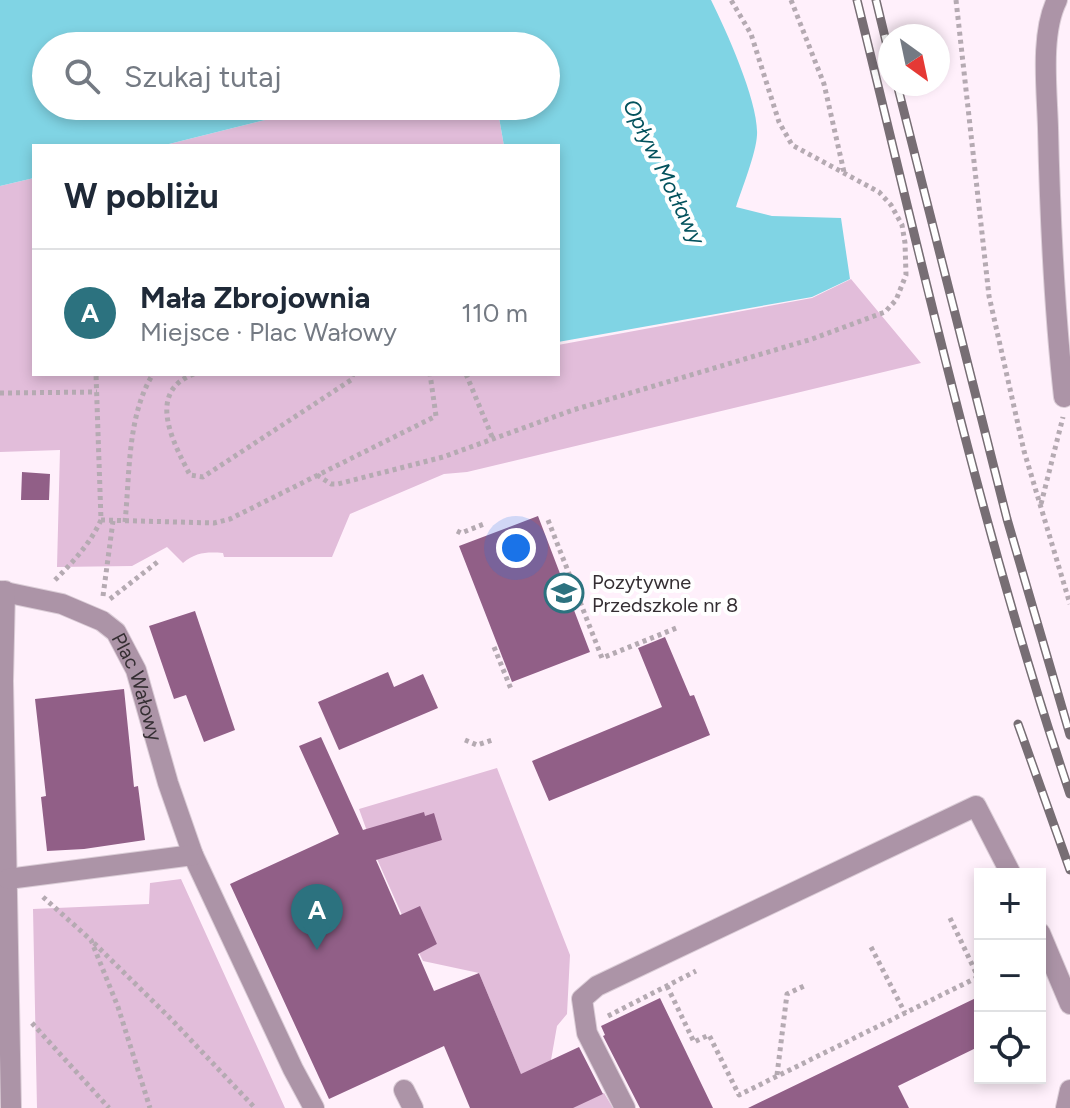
<!DOCTYPE html>
<html lang="pl">
<meta charset="utf-8">
<style>
body{margin:0;font-family:Figtree,sans-serif;background:#f6f6f7;color:#1f2937}
.controls{position:absolute;right:24px;bottom:24px;display:grid;overflow:hidden;border-radius:0px;box-shadow:0 4px 12px #0003}
.controls button{width:72px;height:72px;display:grid;place-items:center;padding:0;border:0;border-bottom:2px solid #e0e1e3;background:#fff;color:#1f2937;font:40px sans-serif}
.compass{position:absolute;left:878px;top:24px;width:72px;height:72px;border-radius:50%;background:#fff;box-shadow:0 4px 12px #0003;rotate:147deg}
.you{position:absolute;left:516px;top:548px;width:28px;height:28px;margin:-20px;border:6px solid #fff;border-radius:50%;background:#1a73e8;box-shadow:0 0 0 12px #1a73e833}
.badge{display:grid;place-items:center;width:52px;height:52px;border-radius:50%;background:#2c727f;color:#fff;font-size:26px;font-weight:700}
.pin{position:absolute;translate:-50% -66px;filter:drop-shadow(0 2px 4px #0008)}
.pin::after{content:'';position:absolute;top:42px;width:28px;height:24px;background:inherit;clip-path:polygon(0 0,100% 0,50% 100%)}
.list{margin:0;padding:0;list-style:none}
h2{display:flex;justify-content:space-between;align-items:center;height:104px;margin:0;padding:0 32px;font-size:34px}
h2 small{font-size:26px;font-weight:400;color:#747a83}
.list li{display:grid;grid-template-columns:52px 1fr auto;gap:24px;align-items:center;box-sizing:border-box;height:128px;padding:0 32px;border-top:2px solid #e0e1e3}
.list b{display:block;font-size:30px;white-space:nowrap}
.list p{margin:0;font-size:26px;white-space:nowrap;color:#747a83}
.list em{font-size:26px;font-style:normal;color:#747a83}
.icon{flex:none;width:44px;height:44px;fill:none;stroke:currentColor;stroke-width:2;stroke-linecap:round;stroke-linejoin:round}
.map{position:relative;flex:none;width:1070px;height:1108px;overflow:hidden}
.search{position:absolute;background:#fff;box-shadow:0 4px 12px #0003;left:32px;top:32px;width:528px;height:88px;display:flex;align-items:center;gap:20px;box-sizing:border-box;padding:0 28px;border-radius:44px;color:#747a83;font-size:30px}
.panel{position:absolute;background:#fff;box-shadow:0 4px 12px #0003;left:32px;top:144px;width:528px;height:232px;border-radius:0px}
.map>svg:first-child{display:block}
.green{fill:#e2bdda}
.water{fill:#80d4e4}
.building{fill:#915f87}
.lines{fill:none;stroke-linecap:round;stroke-linejoin:round}
.minor-casing{stroke:#dbcdd7;stroke-width:22}
.path{stroke:#b5aab2;stroke-width:5;stroke-dasharray:4 4;stroke-linecap:butt}
.minor{stroke:#ac94a7;stroke-width:20}
.rail-casing{stroke:#776e74;stroke-width:9}
.rail{stroke:#fff;stroke-width:6;stroke-dasharray:18;stroke-linecap:butt}
.labels{text-anchor:middle;dominant-baseline:central;stroke-width:8;stroke-linejoin:round;paint-order:stroke}
.poi-label{font-size:20px;fill:#352f33;stroke:#fff;text-anchor:start}
.street-label{font-size:20px;fill:#352f33;stroke:#fff}
.water-label{font-size:22px;font-style:italic;fill:#03525d;stroke:#fff}
</style>
<div class="map">
<svg width="1070" height="1108" viewBox="0 0 1070 1108">
<rect width="100%" height="100%" fill="#fff0fb"/>
<!-- green -->
<path class="green" d="M321,106H497L504,146H161Z
M34,178V374H558V345L812,298L851,279L921,363L467,472L444,474L350,514L332,557H224L223,553C207,552 196,552 183,563L167,547L132,566L57,567L60,450L0,452V186Z
M497,768L570,955L567,1014L557,1026L551,1060L578,1105L604,1093L613,1108H535L479,973L423,961L419,953L437,944L402,915L377,859L359,809Z
M181,879L285,1108H37L33,909L149,904L150,883Z"/>
<!-- water -->
<path class="water" d="M0,0H711C726,30 759,103 757,135C756,154 742,188 736,207L772,216L841,218L850,279L812,297L558,342V146H504L497,106H546V46H46V106H321L161,146H34V178L0,186Z"/>
<!-- building -->
<path class="building" d="M22,472L50,474L49,500H21Z
M538,516L590,652L512,682L459,546Z
M195,611L235,730L204,742L186,695L174,699L149,626Z
M665,637L690,696L694,695L710,735L549,801L532,761L662,707L638,648Z
M388,672L394,687L423,674L438,708L339,750L318,702Z
M124,689L134,787L138,786L145,840L84,849L47,851L41,797L46,796L35,699Z
M321,737L363,830L424,812L425,816L434,813L442,840L376,860L400,915L420,906L437,944L418,954L434,991L479,973L521,1074L579,1047L603,1094L573,1108H470L444,1046L329,1099L230,884L339,834L299,746Z
M980,996V1046L898,1086L909,1108H748Z
M660,998L713,1108H640L603,1036L605,1035L601,1026Z"/>
<g class="lines">
<!-- minor casing -->
<g class="minor-casing">
<g id="minor">
<path d="M1057,0C1040,34 1047,90 1048,128C1050,218 1054,307 1064,397"/>
<path id="s1" d="M0,591L62,604L102,621L116,632L136,670L168,783L193,855L293,1069L314,1108"/>
<path d="M5,591L3,681L11,1108"/>
<path d="M8,879L193,855"/>
<path d="M1040,933L1070,1004"/>
<path d="M404,1090L413,1108"/>
<path d="M625,1108L587,1033L582,999L597,986L976,806L1011,874"/>
<path d="M1066,1108L1070,1090"/>
</g>
</g>
<!-- path -->
<path class="path" d="M791,0L824,84L844,172
M956,0L989,296L1024,451L1070,604
M194,374C145,392 174,444 190,475L203,477L351,380L353,374
M466,374L493,439
M0,393L97,392
M317,475L331,484H338L443,457L573,410L812,339L885,312L896,300L906,275L905,243L902,225L891,205L879,192L792,145L779,122L751,34L731,0
M1041,504L1063,417
M101,520L214,523L230,519L436,416L430,374
M548,520L602,658L679,627
M125,522C130,473 127,416 153,374
M457,531L461,533L484,524
M55,580C73,562 90,544 101,520L96,374
M103,596L113,521
M110,599L160,560
M494,647L511,689
M465,740L477,745L495,739
M43,897L91,940L118,1007L150,1108
M950,918L978,977
M94,943L172,1020L255,1108
M871,947L905,1013
M667,986L694,1042L709,1035L739,1095L980,976
M608,1016L696,971
M32,1023L109,1108
M777,1075L787,994L804,986"/>
<!-- minor -->
<use href="#minor" class="minor"/>
<!-- rail casing -->
<g class="rail-casing">
<path id="rail" d="M857,0C923,266 982,534 1070,794
M876,0L890,58
M897,84L1007,519L1070,735
M1018,724L1070,870"/>
</g>
<!-- rail -->
<use href="#rail" class="rail"/>
</g>
<!-- icons -->
<defs>
<g id="school-ring" transform="scale(2)"><circle r="9.5" fill="#fff" stroke="#2c727f" stroke-width="1.5"/><path d="M0-5L7-2L0 1L-7-2ZM-4 1L0 2.5L4 1V4Q0 6-4 4Z" fill="#2c727f"/></g>
</defs>
<g fill-rule="evenodd">
<use href="#school-ring" x="564" y="593"/>
</g>
<g class="labels">
<!-- poi labels -->
<g class="poi-label">
<text x="592" y="582">Pozytywne<tspan x="592" dy="23">Przedszkole nr 8</tspan></text>
</g>
<!-- street labels -->
<g class="street-label">
<text stroke="none"><textPath href="#s1" startOffset="184">Plac Wałowy</textPath></text>
</g>
<!-- water labels -->
<g class="water-label">
<text transform="translate(664 172) rotate(64)">Opływ Motławy</text>
</g>
</g>
</svg>
<div class="controls">
<button>+</button>
<button>−</button>
<button><svg class="icon" aria-label="locate" viewBox="0 0 24 24"><circle cx="12" cy="12" r="6"/><path d="M12 2v4M12 18v4M2 12h4M18 12h4"/></svg></button>
</div>
<svg class="compass" viewBox="-18 -18 36 36"><path d="M0-13l5 13h-10z" fill="#e53935"/><path d="M0 13l5-13h-10z" fill="#747a83"/></svg>
<div class="you"></div>
<div class="pin badge" style="left:317px;top:950px">A</div>
<div class="search"><svg class="icon" aria-label="search" viewBox="0 0 24 24"><circle cx="10" cy="10" r="6"/><path d="M15 15l6 6"/></svg>Szukaj tutaj</div>
<section class="panel">
<h2>W pobliżu<small></small></h2>
<ul class="list">
<li><span class="badge">A</span><div><b>Mała Zbrojownia</b><p>Miejsce · Plac Wałowy</p></div><em>110 m</em></li>
</ul>
</section>
</div>
